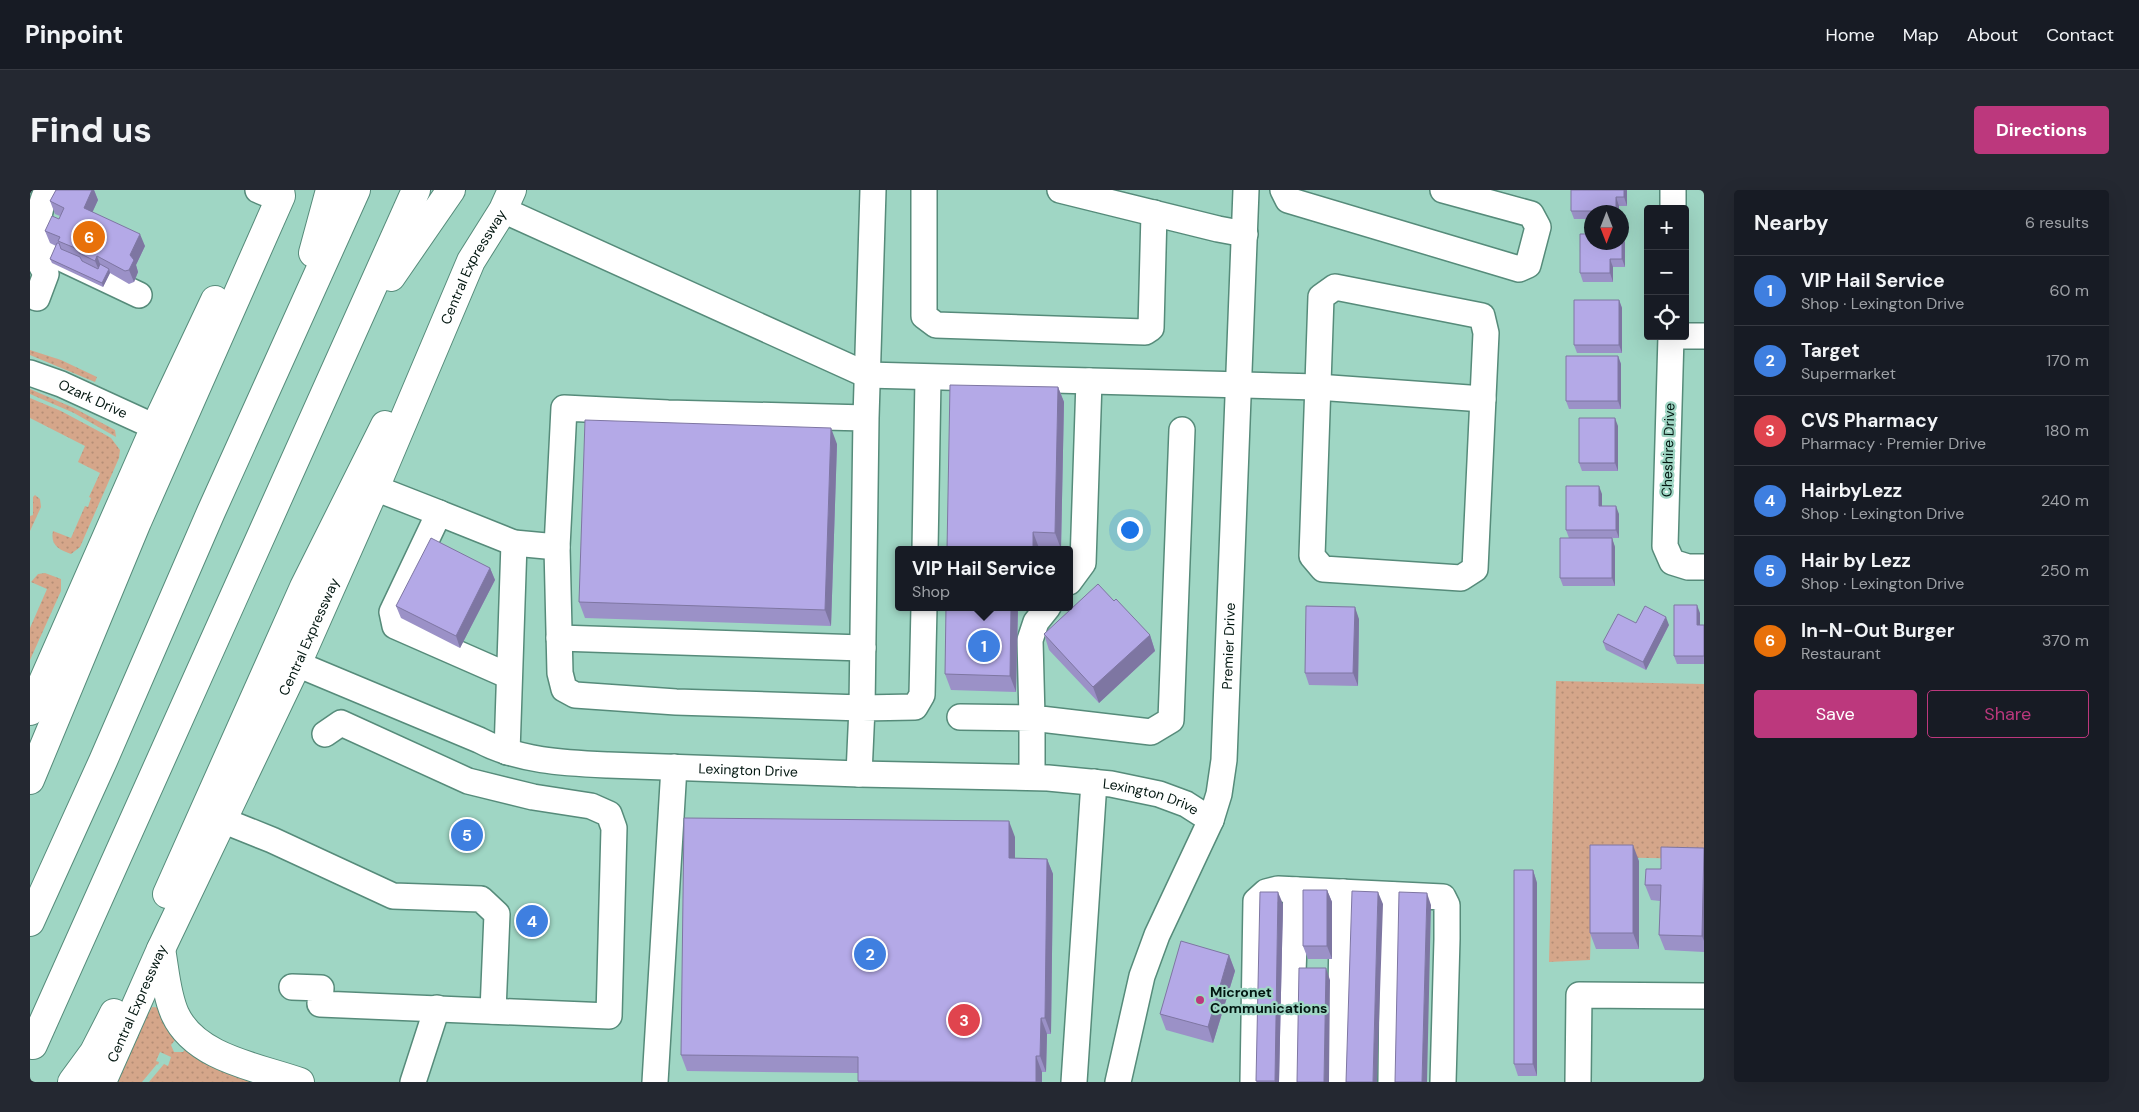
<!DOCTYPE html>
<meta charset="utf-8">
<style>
body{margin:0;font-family:"DM Sans",sans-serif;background:#242831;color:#f1f3f6}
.controls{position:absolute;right:15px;top:15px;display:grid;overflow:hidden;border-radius:5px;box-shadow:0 5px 20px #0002}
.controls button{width:45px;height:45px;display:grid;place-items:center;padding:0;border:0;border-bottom:1px solid #363941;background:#171b24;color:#f1f3f6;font:25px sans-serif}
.compass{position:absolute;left:1554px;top:15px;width:45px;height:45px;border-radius:50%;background:#171b24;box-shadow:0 5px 20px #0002;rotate:180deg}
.you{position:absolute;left:1099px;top:339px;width:18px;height:18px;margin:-12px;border:4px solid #fff;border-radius:50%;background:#1a73e8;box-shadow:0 0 0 8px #1a73e833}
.badge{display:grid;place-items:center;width:32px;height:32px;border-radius:50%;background:#bc387d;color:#fff;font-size:16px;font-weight:700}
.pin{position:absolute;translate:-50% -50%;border:2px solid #fff;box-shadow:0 1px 5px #0006}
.popup{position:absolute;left:865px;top:356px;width:178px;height:65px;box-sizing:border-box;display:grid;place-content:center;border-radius:5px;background:#171b24;filter:drop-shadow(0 1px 4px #0005);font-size:16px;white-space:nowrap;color:#9ea1a6}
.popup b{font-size:19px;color:#f1f3f6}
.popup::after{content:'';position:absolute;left:50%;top:100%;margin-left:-10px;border:10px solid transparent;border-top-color:#171b24}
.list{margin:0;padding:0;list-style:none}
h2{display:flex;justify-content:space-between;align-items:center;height:65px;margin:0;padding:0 20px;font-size:21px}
h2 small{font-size:16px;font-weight:400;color:#9ea1a6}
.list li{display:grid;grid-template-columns:32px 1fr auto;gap:15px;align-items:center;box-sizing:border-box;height:70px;padding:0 20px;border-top:1px solid #363941}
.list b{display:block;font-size:19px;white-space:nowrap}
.list p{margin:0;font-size:16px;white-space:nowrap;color:#9ea1a6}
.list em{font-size:16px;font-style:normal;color:#9ea1a6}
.actions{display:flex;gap:10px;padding:15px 20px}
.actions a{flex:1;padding:11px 0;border:1px solid #bc387d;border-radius:5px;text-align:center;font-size:18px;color:#bc387d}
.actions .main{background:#bc387d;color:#fff}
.icon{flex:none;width:28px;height:28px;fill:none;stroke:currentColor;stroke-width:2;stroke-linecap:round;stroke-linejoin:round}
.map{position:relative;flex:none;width:1674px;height:892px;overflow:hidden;border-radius:5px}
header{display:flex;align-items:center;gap:30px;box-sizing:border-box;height:70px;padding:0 25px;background:#171b24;border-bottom:1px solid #363941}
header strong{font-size:24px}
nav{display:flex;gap:28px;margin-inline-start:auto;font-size:18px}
.intro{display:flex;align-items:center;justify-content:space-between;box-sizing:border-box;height:120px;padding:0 30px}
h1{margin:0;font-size:35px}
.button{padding:12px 22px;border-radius:5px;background:#bc387d;color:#fff;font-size:18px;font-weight:700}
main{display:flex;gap:30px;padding:0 30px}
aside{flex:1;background:#171b24;border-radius:5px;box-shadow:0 5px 20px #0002}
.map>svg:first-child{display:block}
.grass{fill:url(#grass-dots)}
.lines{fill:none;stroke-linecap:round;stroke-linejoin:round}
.minor-casing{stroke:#568b7a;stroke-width:28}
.major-casing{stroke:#568b7a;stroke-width:30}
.highway-casing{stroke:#568b7a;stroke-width:30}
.minor{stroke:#fff;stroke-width:25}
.major{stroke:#fff;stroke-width:28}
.highway{stroke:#fff;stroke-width:28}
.wall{fill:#9b91c7}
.shaded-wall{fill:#7e76a2}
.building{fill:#b4a9e7;stroke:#7e76a2}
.poi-dot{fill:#bc387d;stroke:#9fd6c4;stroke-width:2}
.labels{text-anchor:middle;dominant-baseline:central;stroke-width:4.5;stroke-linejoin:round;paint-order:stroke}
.street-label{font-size:14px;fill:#021610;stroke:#9fd6c4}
.poi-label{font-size:14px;font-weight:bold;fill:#021610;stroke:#9fd6c4;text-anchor:start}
</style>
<header>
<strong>Pinpoint</strong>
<nav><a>Home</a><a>Map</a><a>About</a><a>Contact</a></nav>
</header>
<div class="intro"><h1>Find us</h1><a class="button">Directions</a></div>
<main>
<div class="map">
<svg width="1674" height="892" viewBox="0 0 1674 892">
<defs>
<pattern id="grass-dots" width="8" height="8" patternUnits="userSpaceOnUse" patternTransform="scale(1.25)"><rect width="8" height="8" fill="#d5a68a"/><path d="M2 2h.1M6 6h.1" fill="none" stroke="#b58e76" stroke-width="1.8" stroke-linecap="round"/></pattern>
</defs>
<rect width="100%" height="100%" fill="#9fd6c4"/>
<!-- grass -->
<path class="grass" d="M0,160L31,170L67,187L65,192L0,165Z
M0,199L44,218L85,240L86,247L44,223L0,204Z
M0,208L31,221L74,244L81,248L90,260L89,268L50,357L41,364C29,360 20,355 23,341L41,348L55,316L58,317L61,308L59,307L70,283L48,272L55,256L0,228Z
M5,305L10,309L11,317L0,341V326L3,325V307Z
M15,383L31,389V401L0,470V438L17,399L1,392L8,384Z
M1526,491L1674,494V669L1563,667L1560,770L1519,772Z
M122,817L134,818L146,849L141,855L144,862H153L156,858L244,892H119L134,874L138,876L141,867L130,862L126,871L129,872L128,875L127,874L112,892H85L116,822L119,823Z"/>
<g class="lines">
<!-- minor casing -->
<g class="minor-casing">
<g id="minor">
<path d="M17,0C9,18 3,44 16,61L109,105"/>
<path d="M228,0L235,3"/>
<path d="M894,0V126L906,135L1115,142L1121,138L1124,23"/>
<path d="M1030,0L1188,39L1215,44"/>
<path d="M1253,0L1258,10L1489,79L1498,75L1508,37L1501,24L1413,0"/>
<path d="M1643,19V0"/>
<path d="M473,20L837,185L1287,197L1453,209"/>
<path d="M0,52L2,58L16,84L7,108"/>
<path d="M1305,97L1452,126L1456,143L1445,379L1431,388L1293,379L1282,366L1291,107Z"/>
<path d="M1641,146L1635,356L1642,372L1658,377H1674"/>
<path d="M1641,146H1674"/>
<path id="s1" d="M0,183L31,194L125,237"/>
<path d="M836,228L638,223L534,218L527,357L530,483L534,499L545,505L646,512L832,518L836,228L843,0"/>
<path d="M345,298L409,323"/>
<path d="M895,360L898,188"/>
<path d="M1039,392L1053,373L1059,191"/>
<path d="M1018,417L1006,432L1000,450L1002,528L1121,542L1141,530L1152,240"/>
<path d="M529,448L833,458"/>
<path id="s2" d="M267,474L449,550C488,571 535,573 578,575L829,584L1018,588L1081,594L1129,604L1156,614L1181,630"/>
<path d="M479,486L365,436L362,422L409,323L484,353L527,357"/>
<path d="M930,527L1002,528V587"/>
<path d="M477,562L484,353"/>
<path d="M829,584L832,518L885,517L892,505L894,417"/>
<path d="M192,630L242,650L363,706L451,709L467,724L463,821"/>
<path d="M262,797L291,798L290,814L579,826L584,638L579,624L561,616L503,607L438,591L311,533L295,544"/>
<path d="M383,892L407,818"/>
<path d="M625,892L644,577"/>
<path d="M1044,892L1064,592"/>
<path id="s3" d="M1088,892L1112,786L1127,745L1181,630L1189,604L1194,570L1216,0"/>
<path d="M1223,892L1226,711L1236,702L1248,699L1413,707L1417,715V749L1413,892"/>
<path d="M1259,892L1266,700"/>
<path d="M1309,892L1313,702"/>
<path d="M1361,892L1363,705"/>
<path d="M1548,892L1549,805L1674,806"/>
</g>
</g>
<!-- major casing -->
<g class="major-casing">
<g id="major">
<path d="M0,521L125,237L185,110"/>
<path d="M0,590L107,332L251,6L250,0"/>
<path d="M137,704L274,397L355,235"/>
<path d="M131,759C135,780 136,804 145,824C165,868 227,877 270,892"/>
<path d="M42,892L64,862L84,823"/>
<path id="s4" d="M72,892L131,759L267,474L345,298L441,71L473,20L482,0"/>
</g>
</g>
<!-- highway casing -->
<g class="highway-casing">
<path id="highway" d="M283,63L300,0
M361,87L421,0
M0,732L73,571L181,322L326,0
M3,855L386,0"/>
</g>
<!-- minor -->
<use href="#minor" class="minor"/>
<!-- major -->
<use href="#major" class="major"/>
<!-- highway -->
<use href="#highway" class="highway"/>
</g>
<!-- wall -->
<path class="wall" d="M26,0H64L68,10L62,22L115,56L106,75L108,82L104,92L99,94L80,83L73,97L22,73L20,69L26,56L20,53L15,41L29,29L30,26L25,24L20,11Z
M1597,0V16H1589V22H1562V29H1544L1541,21Z
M1595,52V77H1583V92H1553L1550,83Z
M1589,110L1592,118V163H1547L1544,155Z
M1588,166L1591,174V219H1539L1536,211Z
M1028,197L1034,212L1031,359L1009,358V360H917Z
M1588,236V281H1552L1549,273Z
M807,254L801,436L555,428L549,412Z
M1572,304V316L1589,324V348H1539L1536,340Z
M1582,348L1585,357V396H1533L1530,388Z
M460,378L465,390L430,458L371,428L366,416Z
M1084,411L1120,445L1125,461L1069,513L1019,460L1014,444Z
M988,417L986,502L921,500L915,484Z
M1670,423V435H1674V474H1647L1644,466Z
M1329,429L1328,496L1279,495L1275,483Z
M1639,435L1616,480L1576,460L1573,452Z
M985,647V668L1017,669L1023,684L1021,844H1017L1016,882H1012V892H828V883L657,881L651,865Z
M1674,658V762L1635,760L1629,745L1630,711L1621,710L1615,695L1631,679Z
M1609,671V759H1566L1560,743Z
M1503,680L1507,693V886H1488L1484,874Z
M1297,700L1302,712V769H1278L1273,756Z
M1253,714L1249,892H1227L1226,891Z
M1199,765L1205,781L1183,853L1136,840L1130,824Z"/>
<!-- shaded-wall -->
<path class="shaded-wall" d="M62,0H64L68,10L59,30L54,18Z
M1594,0H1597V16L1594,7Z
M1586,7L1589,16V22H1587L1586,21Z
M110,44L115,56L106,75L108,82L104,92L99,80L100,65Z
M1592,44L1595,52V77L1592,69Z
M67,66L72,79L70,83L65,71Z
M1580,69L1583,77V92L1580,83Z
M79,79L80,83L73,97L72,93Z
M1589,110L1592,118V163L1589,155Z
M1588,166L1591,174V219L1588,211Z
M1028,197L1034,212L1031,359L1025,343Z
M1585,228L1588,236V281L1585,273Z
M801,238L807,254L801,436L795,420Z
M1569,296L1572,304V324L1569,316Z
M1586,316L1589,324V348L1586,340Z
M1003,342L1009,358V360H1003Z
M1582,348L1585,357V396L1582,388Z
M460,378L465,390L430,458L426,446Z
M1667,415L1670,423V443L1667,435Z
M981,417H988L986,502L980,486Z
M1325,417L1329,429L1328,496L1323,483Z
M1636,427L1639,435L1616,480L1613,472Z
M1120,445L1125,461L1069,513L1063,497Z
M979,631L985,647V684L979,668Z
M1603,655L1609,671V759L1603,743Z
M1674,660V751L1672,746Z
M1017,669L1023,684L1021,844L1015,828Z
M1503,680L1507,693V886L1503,874Z
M1297,700L1302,712V769L1297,756Z
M1248,702L1253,714L1249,892H1245Z
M1348,702L1353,714L1347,892H1343Z
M1397,703L1401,715L1397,892H1392Z
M1199,765L1205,781L1183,853L1178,837Z
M1296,778L1300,790L1299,892H1294Z
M1011,828L1017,844L1016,882L1010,866Z
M1006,866L1012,882V892H1006Z"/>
<!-- building -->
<path class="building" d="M26,0H62L54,18L110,44L100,65L104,70L99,80L95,81L67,66L65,71L49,63L50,60L28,51L30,47L15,41L22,26L29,29L34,18L20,11Z
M1541,0H1594V7H1586V21H1541Z
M1550,44H1562V52H1592V44V69H1580V83H1550Z
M27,53H29L31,59L50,67L52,71L68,79L70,74L79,79L72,93L20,69Z
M1544,110H1589V155H1544Z
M1536,166H1588V211H1536Z
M920,195L1028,197L1025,343L1003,342V360H917Z
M1549,228H1585V273H1549Z
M555,230L801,238L795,420L549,412Z
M1536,296H1569V316H1586V340H1536Z
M401,348L460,378L426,446L366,416Z
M1530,348H1582V388H1530Z
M1068,394L1084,411L1086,409L1120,445L1063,497L1014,444Z
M1644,415H1667V435H1674V466H1644Z
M1276,416L1325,417L1323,483H1275Z
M1615,416L1636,427L1613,472L1573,452L1588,424L1606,433Z
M916,417H981L980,486L915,484Z
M654,628L979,631V668L1017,669L1015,828H1011L1010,866H1006V892L828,891V867L651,865Z
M1560,655H1603V743H1560Z
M1631,657L1674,658L1672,746L1629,745L1631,695H1615L1616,679H1631Z
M1484,680H1503V874H1484Z
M1273,700H1297V756H1273Z
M1322,701L1348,702L1343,892H1316Z
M1230,702H1248L1245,891H1226Z
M1369,702L1397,703L1392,892H1365Z
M1151,751L1199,765L1178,837L1130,824Z
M1269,778H1296L1294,892H1267Z"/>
<!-- markers -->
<circle class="poi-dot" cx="1170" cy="810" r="5"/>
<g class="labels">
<!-- street labels -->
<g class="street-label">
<text stroke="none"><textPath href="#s4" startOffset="896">Central Expressway</textPath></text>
<text stroke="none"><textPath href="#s1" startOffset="68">Ozark Drive</textPath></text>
<text transform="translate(1638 260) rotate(-88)">Cheshire Drive</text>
<text stroke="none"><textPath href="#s4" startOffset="491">Central Expressway</textPath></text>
<text stroke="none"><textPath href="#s3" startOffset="455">Premier Drive</textPath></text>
<text stroke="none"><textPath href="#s2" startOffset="470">Lexington Drive</textPath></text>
<text stroke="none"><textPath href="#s2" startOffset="875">Lexington Drive</textPath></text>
<text stroke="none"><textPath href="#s4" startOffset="86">Central Expressway</textPath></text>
</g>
<!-- poi labels -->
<g class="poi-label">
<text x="1180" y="802">Micronet<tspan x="1180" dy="16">Communications</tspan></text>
</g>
</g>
</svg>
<div class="controls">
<button>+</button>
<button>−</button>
<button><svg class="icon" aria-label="locate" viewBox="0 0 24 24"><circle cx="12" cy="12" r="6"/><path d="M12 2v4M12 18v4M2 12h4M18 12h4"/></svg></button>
</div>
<svg class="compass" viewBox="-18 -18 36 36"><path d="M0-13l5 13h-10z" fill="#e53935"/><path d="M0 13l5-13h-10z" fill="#9ea1a6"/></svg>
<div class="you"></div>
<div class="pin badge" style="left:954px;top:456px;background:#3f7fe0">1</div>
<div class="popup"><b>VIP Hail Service</b>Shop</div>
<div class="pin badge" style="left:840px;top:764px;background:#3f7fe0">2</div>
<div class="pin badge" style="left:934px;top:830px;background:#e0444e">3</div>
<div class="pin badge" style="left:502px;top:731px;background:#3f7fe0">4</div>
<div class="pin badge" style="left:437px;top:645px;background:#3f7fe0">5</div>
<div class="pin badge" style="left:59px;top:47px;background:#e8710a">6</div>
</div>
<aside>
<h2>Nearby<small>6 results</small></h2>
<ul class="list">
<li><span class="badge" style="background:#3f7fe0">1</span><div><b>VIP Hail Service</b><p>Shop · Lexington Drive</p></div><em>60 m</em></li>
<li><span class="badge" style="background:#3f7fe0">2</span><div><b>Target</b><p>Supermarket</p></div><em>170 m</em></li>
<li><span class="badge" style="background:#e0444e">3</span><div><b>CVS Pharmacy</b><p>Pharmacy · Premier Drive</p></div><em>180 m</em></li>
<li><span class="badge" style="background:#3f7fe0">4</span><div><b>HairbyLezz</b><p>Shop · Lexington Drive</p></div><em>240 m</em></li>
<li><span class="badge" style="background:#3f7fe0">5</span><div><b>Hair by Lezz</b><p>Shop · Lexington Drive</p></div><em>250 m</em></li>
<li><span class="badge" style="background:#e8710a">6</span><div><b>In-N-Out Burger</b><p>Restaurant</p></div><em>370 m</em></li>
</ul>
<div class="actions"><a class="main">Save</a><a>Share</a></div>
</aside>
</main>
